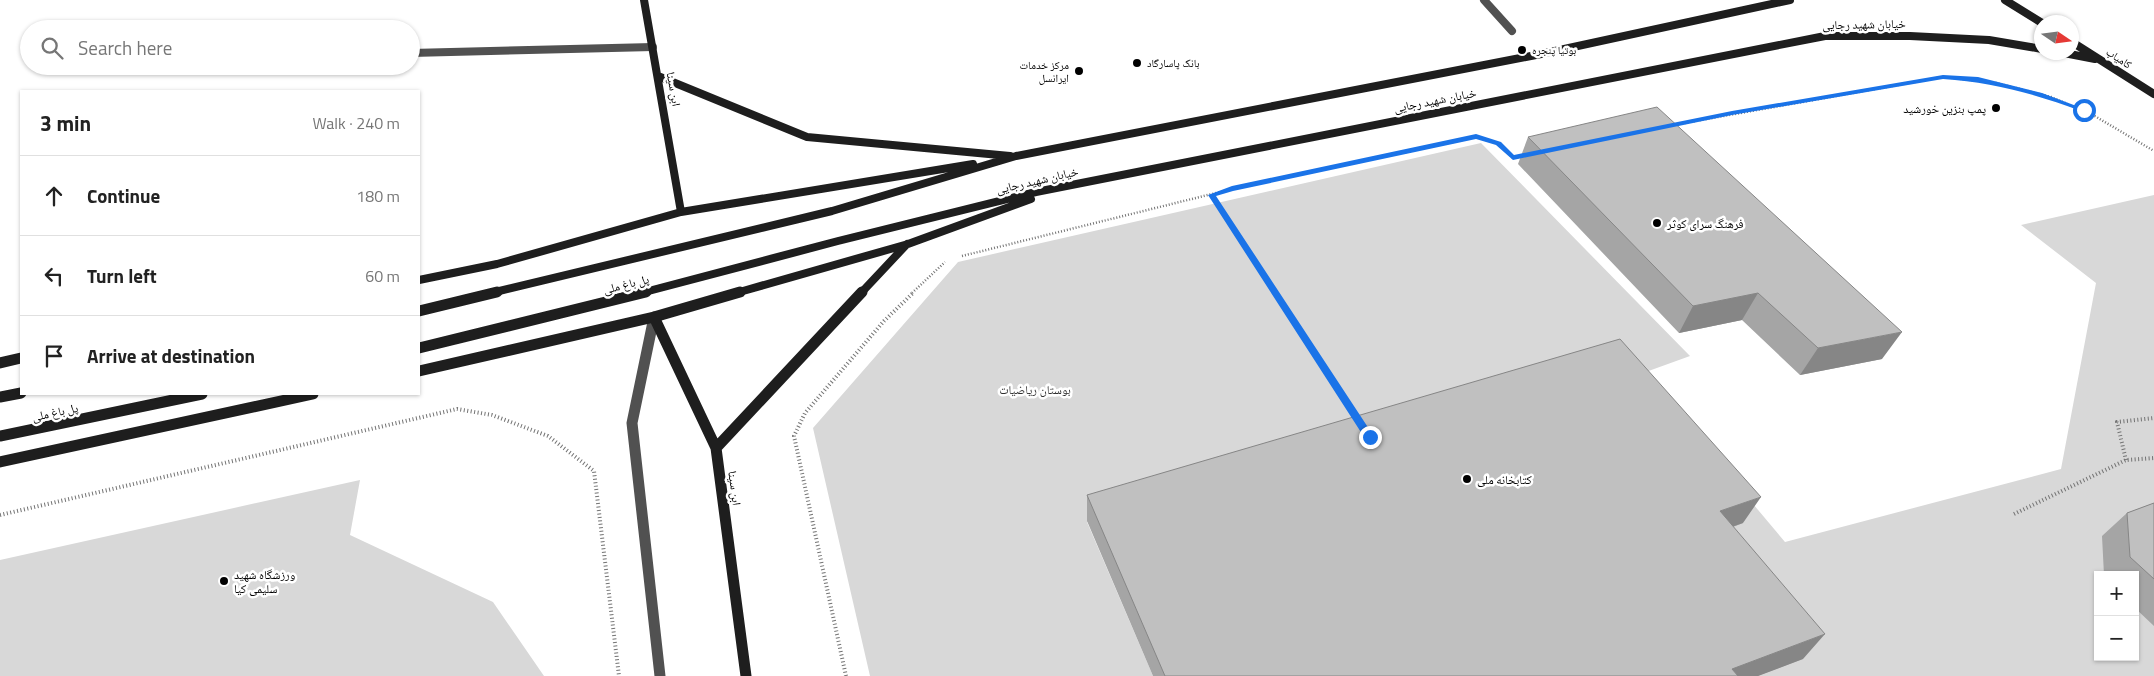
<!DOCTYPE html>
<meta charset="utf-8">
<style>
body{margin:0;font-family:"Titillium Web","Noto Naskh Arabic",sans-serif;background:#f2f2f2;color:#222}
.controls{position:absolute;right:15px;bottom:15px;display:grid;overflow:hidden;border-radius:0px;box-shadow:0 1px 4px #0004}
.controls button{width:45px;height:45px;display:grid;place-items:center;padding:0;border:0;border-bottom:1px solid #e0e0e0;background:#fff;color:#222;font:25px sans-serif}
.compass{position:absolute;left:2034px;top:15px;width:45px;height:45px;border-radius:50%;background:#fff;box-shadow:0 1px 4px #0004;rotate:103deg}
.stop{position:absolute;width:15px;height:15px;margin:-11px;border:4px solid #1a73e8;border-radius:50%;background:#fff}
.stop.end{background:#1a73e8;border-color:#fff;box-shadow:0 1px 5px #0008}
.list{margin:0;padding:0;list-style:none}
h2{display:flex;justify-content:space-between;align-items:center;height:65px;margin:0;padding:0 20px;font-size:21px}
h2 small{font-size:16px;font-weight:400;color:#767676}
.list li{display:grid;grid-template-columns:32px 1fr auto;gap:15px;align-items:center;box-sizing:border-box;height:80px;padding:0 20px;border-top:1px solid #e0e0e0}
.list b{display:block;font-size:19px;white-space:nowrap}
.list em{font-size:16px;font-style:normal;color:#767676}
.icon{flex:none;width:28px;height:28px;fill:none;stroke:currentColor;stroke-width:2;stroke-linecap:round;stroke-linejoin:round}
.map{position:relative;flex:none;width:2154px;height:676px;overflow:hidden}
.search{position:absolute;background:#fff;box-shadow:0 1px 4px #0004;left:20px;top:20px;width:400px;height:55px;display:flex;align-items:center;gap:12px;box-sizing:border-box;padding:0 18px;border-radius:28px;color:#767676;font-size:19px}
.panel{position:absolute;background:#fff;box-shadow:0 1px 4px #0004;left:20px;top:90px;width:400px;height:305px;border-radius:0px}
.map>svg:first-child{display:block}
.green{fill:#d8d8d8;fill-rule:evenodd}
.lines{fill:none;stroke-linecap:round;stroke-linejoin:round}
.path-far1{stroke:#737373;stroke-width:2.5;stroke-dasharray:1 2;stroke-linecap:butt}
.path{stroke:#737373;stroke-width:4;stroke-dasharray:1 2.5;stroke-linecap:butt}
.lane{stroke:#515151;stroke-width:11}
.street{stroke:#515151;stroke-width:8}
.secondary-far1{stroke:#1e1e1e;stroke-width:8}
.secondary{stroke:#1e1e1e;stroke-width:11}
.wall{fill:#a5a5a5}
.shaded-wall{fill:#868686}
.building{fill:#c0c0c0;stroke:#868686}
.route{fill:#1a73e8}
.poi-dot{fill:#000;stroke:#fff;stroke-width:2}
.labels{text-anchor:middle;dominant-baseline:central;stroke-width:5;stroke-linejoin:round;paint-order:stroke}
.far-poi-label{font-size:11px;fill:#000;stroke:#fff;text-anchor:start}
.far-street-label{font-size:11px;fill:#000;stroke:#fff}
.street-label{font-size:12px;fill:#000;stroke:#fff}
.poi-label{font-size:12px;fill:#000;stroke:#fff;text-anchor:start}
.park-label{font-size:12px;fill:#2f2f2f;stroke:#fff}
</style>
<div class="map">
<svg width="2154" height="676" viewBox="0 0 2154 676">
<rect width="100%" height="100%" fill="#fff"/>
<!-- green -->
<path class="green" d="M1481,143L1690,356L1643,373L1785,542L2061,469L2096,283L2021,225L2154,195V676H1758L1803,659L1702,537L1742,523L1087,522L1153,676H870L813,428L958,262ZM2098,575H2135V657H2098Z
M360,480L350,535L493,602L544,676H0V560Z"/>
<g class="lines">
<!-- path-far1 -->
<path class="path-far1" d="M1673,125L1943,77L1997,83L2051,97L2093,115L2154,151
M1212,195L1276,293
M962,256L1232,189L1476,137L1499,144L1513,158L1525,156
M912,293L945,262"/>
<!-- path -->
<path class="path" d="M1275,292L1358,420
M2126,460L2117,422L2154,418
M2014,514L2126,460L2154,458
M0,515L457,409L492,415L548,436L594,471L619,676
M846,676L794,436L805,413L884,321L914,292"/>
<!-- lane -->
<path class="lane" d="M654,317L632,423L660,676"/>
<!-- street -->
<path class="street" d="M1484,0L1512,31
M411,53L653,47"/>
<!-- secondary-far1 -->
<path class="secondary-far1" d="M644,0L681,212
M2005,0L2042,23
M2072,42L2154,94
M2059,52L2095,59
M658,76L807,137L1010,156
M419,280L497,264L681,212L973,164
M491,293L832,211L1016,156L1541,54L1790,0
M641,293L838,241L1036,192L1825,36H1910L1989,40L2042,49
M736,293L908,244L1031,199
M861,293L907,244"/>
<!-- secondary -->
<path class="secondary" d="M419,311L497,292
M654,317L716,448L746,676
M419,348L646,292
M0,363L21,358
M419,371L654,317L740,292
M0,397L21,393
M0,436L202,394
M716,448L862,292
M0,462L313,394"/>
</g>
<!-- wall -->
<path class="wall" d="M1528,137L1882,359L1800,375L1742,320L1679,333L1518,164Z
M1087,495L1743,523L1733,527L1803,659L1758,676H1153L1087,521Z
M2154,503V626L2135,608V575H2104L2102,536L2127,513Z"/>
<!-- shaded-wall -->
<path class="shaded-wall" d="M1758,293L1742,320L1679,333L1693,306Z
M1902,332L1882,359L1800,375L1818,348Z
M1761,497L1743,523L1702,537L1720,511Z
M1825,634L1803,659L1758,676H1727L1732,669Z"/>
<!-- building -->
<path class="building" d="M1657,107L1902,332L1818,348L1758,293L1693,306L1528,137Z
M1620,339L1761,497L1720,511L1825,634L1732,669L1738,676H1165L1087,495Z
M2154,503V579L2130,557L2127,513Z"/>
<!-- route -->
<path class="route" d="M1943,75L1978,77L2042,93L2087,110L2081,111C2035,94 1992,82 1943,79L1732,115L1513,160L1496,145L1476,139L1233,191L1216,196L1373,435L1374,437L1370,441L1366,440L1208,195L1232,186L1476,134L1501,142L1514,155L1732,111Z"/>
<!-- markers -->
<g class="poi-dot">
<circle cx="1522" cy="50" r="5"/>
<circle cx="1137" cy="63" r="5"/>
<circle cx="1079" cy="71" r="5"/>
<circle cx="1996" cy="108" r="5"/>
<circle cx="1657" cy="223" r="5"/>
<circle cx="1467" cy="479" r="5"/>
<circle cx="224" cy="581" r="5"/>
</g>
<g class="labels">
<!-- far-poi labels -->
<g class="far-poi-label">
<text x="1532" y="50">بوتیا پنجره</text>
<text x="1147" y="63">بانک پاسارگاد</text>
<text x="1069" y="65" text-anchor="end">مرکز خدمات<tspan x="1069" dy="13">ایرانسل</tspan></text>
</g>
<!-- far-street labels -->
<g class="far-street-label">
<text transform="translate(2119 58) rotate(33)">کامیاب</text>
</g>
<!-- street labels -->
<g class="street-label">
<text transform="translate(1864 24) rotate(-1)">خیابان شهید رجایی</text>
<text transform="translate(674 89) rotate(80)">ابن سینا</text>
<text transform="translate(1435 100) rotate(-11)">خیابان شهید رجایی</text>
<text transform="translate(1037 180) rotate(-13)">خیابان شهید رجایی</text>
<text transform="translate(626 284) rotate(-14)">پل باغ ملی</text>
<text transform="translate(55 412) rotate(-12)">پل باغ ملی</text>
<text transform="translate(735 488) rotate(82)">ابن سینا</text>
</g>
<!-- poi labels -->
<g class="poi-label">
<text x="1986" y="108" text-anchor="end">پمپ بنزین خورشید</text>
<text x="1667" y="223">فرهنگ سرای کوثر</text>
<text x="1477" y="479">کتابخانه ملی</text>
<text x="234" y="574">ورزشگاه شهید<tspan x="234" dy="14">سلیمی کیا</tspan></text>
</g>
<!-- park labels -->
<g class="park-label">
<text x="1035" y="389">بوستان ریاضیات</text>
</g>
</g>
</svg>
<div class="controls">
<button>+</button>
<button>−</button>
</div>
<svg class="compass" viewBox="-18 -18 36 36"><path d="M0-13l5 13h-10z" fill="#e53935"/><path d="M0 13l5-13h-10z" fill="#767676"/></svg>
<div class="stop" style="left:2084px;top:110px"></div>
<div class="stop end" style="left:1370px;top:437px"></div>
<div class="search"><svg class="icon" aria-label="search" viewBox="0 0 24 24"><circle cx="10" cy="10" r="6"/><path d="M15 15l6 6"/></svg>Search here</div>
<section class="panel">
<h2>3 min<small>Walk · 240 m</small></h2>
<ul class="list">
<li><svg class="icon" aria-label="ahead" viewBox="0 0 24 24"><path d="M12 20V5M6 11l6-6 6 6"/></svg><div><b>Continue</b></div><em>180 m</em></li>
<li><svg class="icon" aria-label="left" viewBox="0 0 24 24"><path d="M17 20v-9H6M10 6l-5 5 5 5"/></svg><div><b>Turn left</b></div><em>60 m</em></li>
<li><svg class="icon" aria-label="arrive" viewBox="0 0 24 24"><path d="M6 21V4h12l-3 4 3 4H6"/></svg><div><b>Arrive at destination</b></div></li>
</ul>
</section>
</div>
